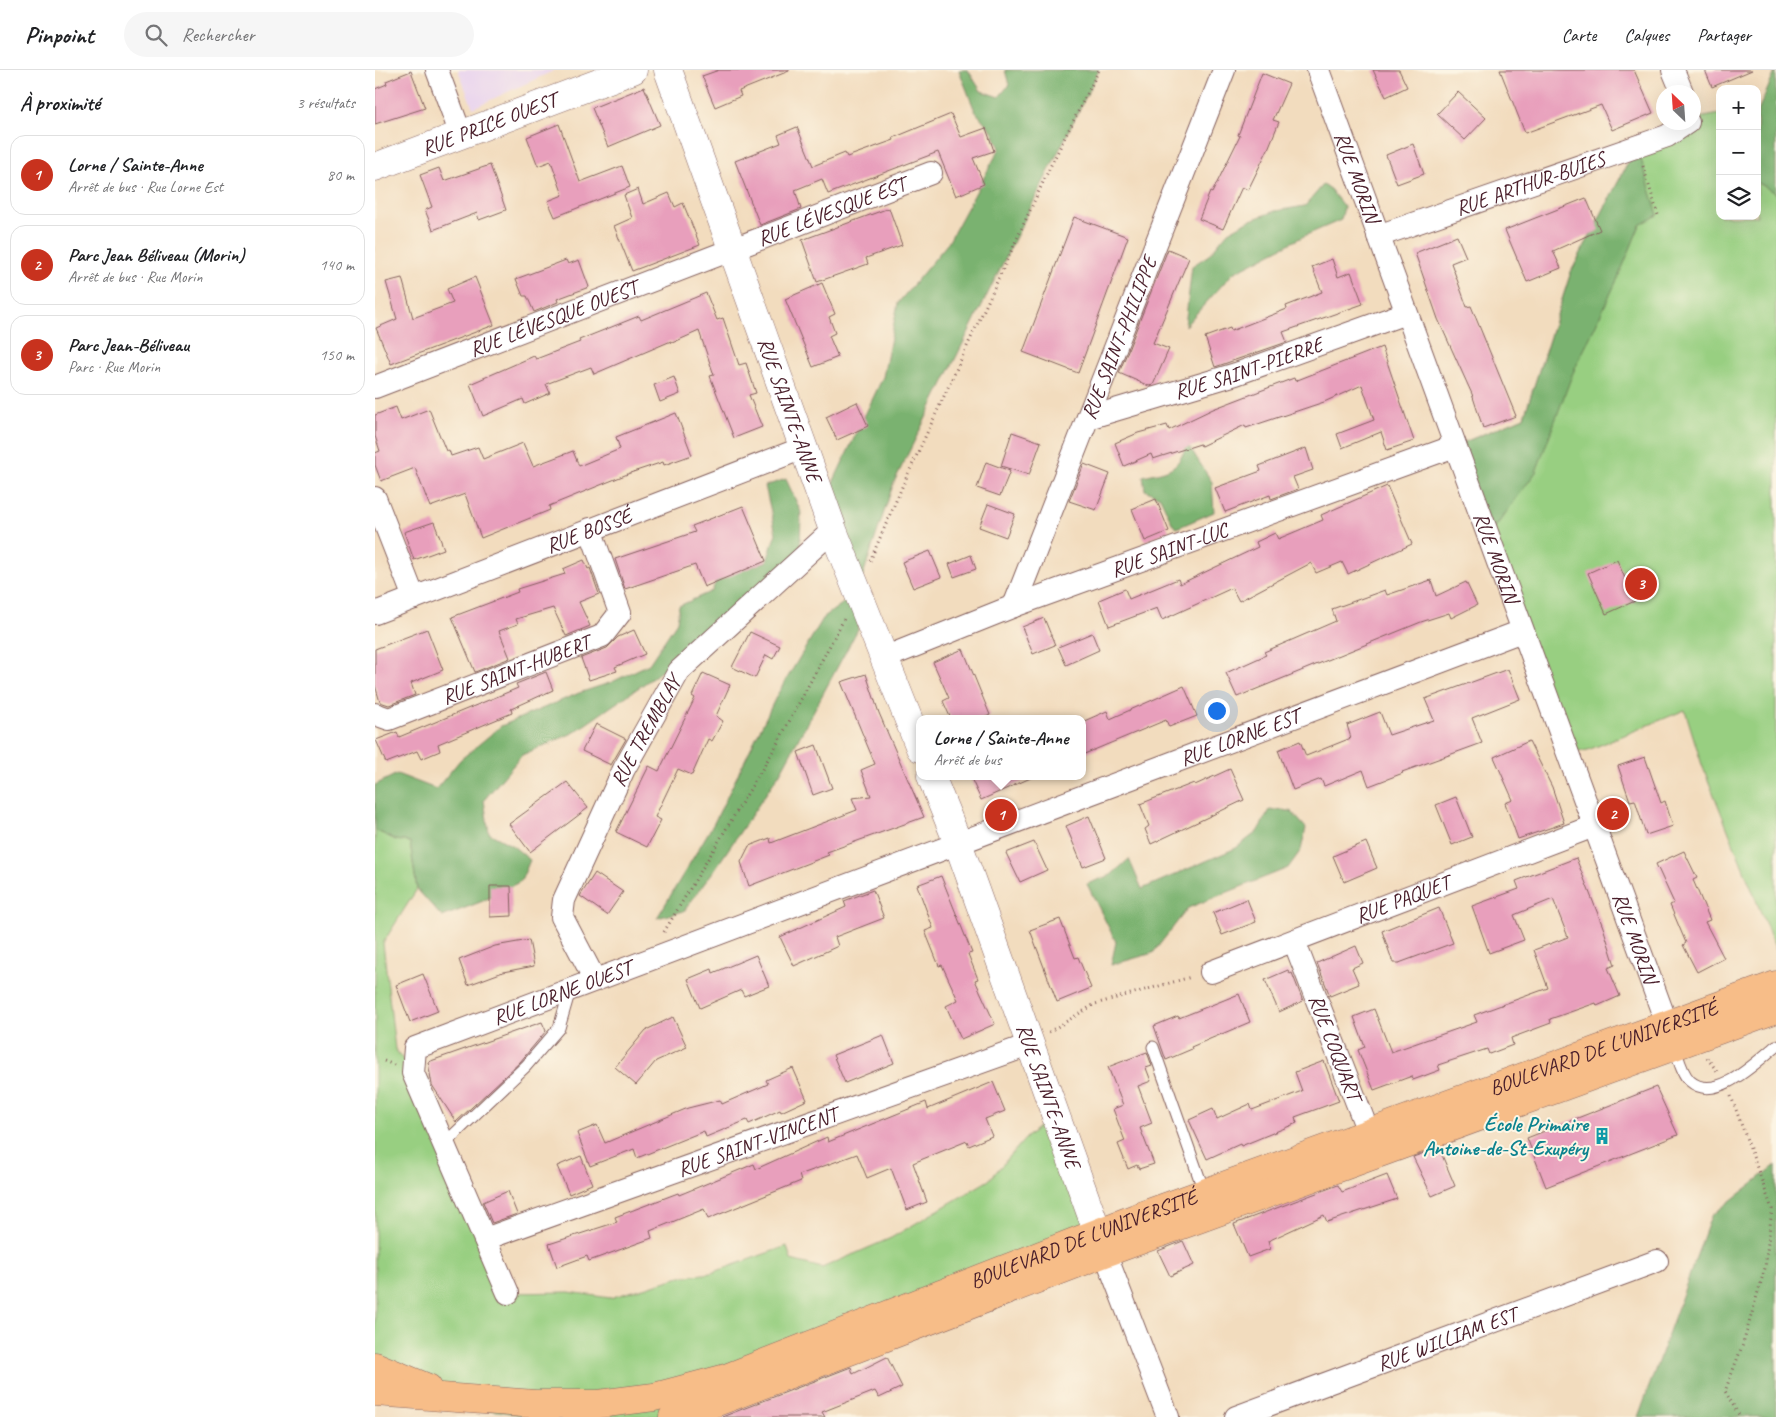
<!DOCTYPE html>
<html lang="fr">
<meta charset="utf-8">
<style>
body{margin:0;font-family:Caveat,sans-serif;background:#f6f6f6;color:#202124}
.controls{position:absolute;right:15px;top:15px;display:grid;overflow:hidden;border-radius:10px;box-shadow:0 5px 20px #0002}
.controls button{width:45px;height:45px;display:grid;place-items:center;padding:0;border:0;border-bottom:1px solid #e0e0e0;background:#fff;color:#202124;font:25px sans-serif}
.compass{position:absolute;left:1281px;top:15px;width:45px;height:45px;border-radius:50%;background:#fff;box-shadow:0 5px 20px #0002;rotate:335deg}
.you{position:absolute;left:841px;top:640px;width:18px;height:18px;margin:-12px;border:4px solid #fff;border-radius:50%;background:#1a73e8;box-shadow:0 0 0 8px #1a73e833}
.badge{display:grid;place-items:center;width:32px;height:32px;border-radius:50%;background:#c8321e;color:#fff;font-size:16px;font-weight:700}
.pin{position:absolute;translate:-50% -50%;border:2px solid #fff;box-shadow:0 1px 5px #0006}
.popup{position:absolute;left:541px;top:645px;width:170px;height:65px;box-sizing:border-box;display:grid;place-content:center;border-radius:10px;background:#fff;filter:drop-shadow(0 1px 4px #0005);font-size:16px;white-space:nowrap;color:#757577}
.popup b{font-size:19px;color:#202124}
.popup::after{content:'';position:absolute;left:50%;top:100%;margin-left:-10px;border:10px solid transparent;border-top-color:#fff}
.list{margin:0;padding:0;list-style:none}
h2{display:flex;justify-content:space-between;align-items:center;height:65px;margin:0;padding:0 20px;font-size:21px}
h2 small{font-size:16px;font-weight:400;color:#757577}
.list li{display:grid;grid-template-columns:32px 1fr auto;gap:15px;align-items:center;box-sizing:border-box;height:80px;margin:0 10px 10px;padding:0 10px;border:1px solid #e0e0e0;border-radius:15px}
.list b{display:block;font-size:19px;white-space:nowrap}
.list p{margin:0;font-size:16px;white-space:nowrap;color:#757577}
.list em{font-size:16px;font-style:normal;color:#757577}
.icon{flex:none;width:28px;height:28px;fill:none;stroke:currentColor;stroke-width:2;stroke-linecap:round;stroke-linejoin:round}
.map{position:relative;flex:none;width:1401px;height:1347px;overflow:hidden}
header{display:flex;align-items:center;gap:30px;box-sizing:border-box;height:70px;padding:0 25px;background:#fff;border-bottom:1px solid #e0e0e0}
header strong{font-size:24px}
nav{display:flex;gap:28px;margin-inline-start:auto;font-size:18px}
.search{width:350px;height:45px;background:#f6f6f6;display:flex;align-items:center;gap:12px;box-sizing:border-box;padding:0 18px;border-radius:28px;color:#757577;font-size:19px}
main{display:flex}
aside{flex:1;background:#fff}
.map>svg:first-child{display:block}
.built{fill:#e8d2ef}
.green{fill:#98cf81;stroke:#717756}
.forest{fill:#7ab26f;stroke:#62684d}
.building{fill:#e89fbc}
.lines{fill:none;stroke-linecap:round;stroke-linejoin:round}
.service-casing{stroke:#85615e;stroke-width:13}
.minor-casing{stroke:#85615e;stroke-width:24}
.tertiary-casing{stroke:#85615e;stroke-width:29}
.primary-casing{stroke:#85615e;stroke-width:29}
.path{stroke:#85615e;stroke-width:3;stroke-dasharray:1 4;stroke-linecap:butt}
.service{stroke:#fff;stroke-width:11}
.minor{stroke:#fff;stroke-width:22}
.tertiary{stroke:#fff;stroke-width:28}
.primary{stroke:#f7bd88;stroke-width:28}
.labels{text-anchor:middle;dominant-baseline:central;stroke-width:4;stroke-linejoin:round;paint-order:stroke}
.street-label{font-size:21px;fill:#4a1f2b;stroke:#fcf5e5}
.culture-label{font-size:21px;font-weight:bold;fill:#0d838f;stroke:#fcf5e5;text-anchor:end}
</style>
<header>
<strong>Pinpoint</strong>
<div class="search"><svg class="icon" aria-label="search" viewBox="0 0 24 24"><circle cx="10" cy="10" r="6"/><path d="M15 15l6 6"/></svg>Rechercher</div>
<nav><a>Carte</a><a>Calques</a><a>Partager</a></nav>
</header>
<main>
<aside>
<h2>À proximité<small>3 résultats</small></h2>
<ul class="list">
<li><span class="badge">1</span><div><b>Lorne / Sainte-Anne</b><p>Arrêt de bus · Rue Lorne Est</p></div><em>80 m</em></li>
<li><span class="badge">2</span><div><b>Parc Jean Béliveau (Morin)</b><p>Arrêt de bus · Rue Morin</p></div><em>140 m</em></li>
<li><span class="badge">3</span><div><b>Parc Jean-Béliveau</b><p>Parc · Rue Morin</p></div><em>150 m</em></li>
</ul>
</aside>
<div class="map">
<svg width="1401" height="1347" viewBox="0 0 1401 1347">
<rect width="100%" height="100%" fill="#fcf5e5"/>
<filter id="ink" filterUnits="userSpaceOnUse"><feTurbulence type="fractalNoise" baseFrequency=".02" numOctaves="2"/><feDisplacementMap in="SourceGraphic" scale="10" xChannelSelector="R" yChannelSelector="G"/><feConvolveMatrix kernelMatrix="1 2 1 2 8 2 1 2 1" color-interpolation-filters="sRGB"/></filter>
<filter id="wash" filterUnits="userSpaceOnUse"><feTurbulence type="fractalNoise" baseFrequency=".0096" numOctaves="4" result="noise"/><feDisplacementMap in="SourceGraphic" scale="20" xChannelSelector="R" yChannelSelector="G"/><feGaussianBlur stdDeviation="1.12" result="paint"/><feColorMatrix in="noise" values="0 0 0 0 0 0 0 0 0 0 0 0 0 0 0 0 0 1.4 0 .05"/><feComposite in="paint" operator="in"/></filter>
<g filter="url(#wash)">
<rect width="100%" height="100%" fill="#f2dcbe"/>
<!-- built -->
<path class="built" d="M83,0H178V1L98,38Z"/>
<!-- green -->
<path class="green" d="M1345,44V146H1382V112L1401,123V880L1327,695L1310,640L1213,680L1193,684L1080,376L1149,347L1196,202L1262,76L1319,49Z
M0,760L21,770L35,772L42,819L8,873L20,979L38,1003L133,1223L194,1222L235,1228L305,1207L336,1203L412,1176L416,1190L447,1198L516,1168L614,1110L650,1069L679,1044L730,1183L298,1347H160L0,1322Z"/>
<!-- forest -->
<path class="forest" d="M584,0H593L606,21L624,27L634,15L630,0H724L519,412L482,523L483,559L405,703L340,799L309,841L282,848L339,753L402,625L449,547L482,523L453,423L508,307L523,233L573,173L625,78L617,61L600,41Z
M1401,0V123L1382,112V46L1385,36Z
M1262,76L1283,145L1265,155L1243,208L1197,305L1161,402L1113,467L1080,376L1149,347L1196,202Z
M948,115L955,119L969,137L966,150L929,166L858,203L810,256L817,196L834,185L853,162L873,151L900,141L930,136Z
M812,373L837,412L839,442L802,458L798,455L785,427L770,420L768,406C794,400 803,401 812,373Z
M411,409L426,442L425,480L365,538L276,609L198,663L147,685L109,730L114,763L138,776L155,790L146,811L108,831L67,847L42,819L35,772L21,770L0,760V715L22,704L61,719L85,690L126,656L204,623L237,612L274,594L302,552L304,536L337,521L348,494L365,501L392,491L401,463L390,416Z
M895,740L916,741L931,758L926,780L913,798L813,838L778,883L736,895L741,872L712,814L736,805L754,789L767,819L861,778L882,762Z
M1401,1095V1347H1263L1336,1146Z"/>
<g id="blocks">
<!-- building -->
<path class="building" d="M344,0H414V1L364,21L366,26L340,37L327,6Z
M998,0H1024L1032,17L1011,27Z
M1125,0H1259L1278,43L1237,60L1226,35L1150,63Z
M1330,0H1377L1337,17Z
M36,1L50,38L0,54V19L12,14L11,11Z
M887,3L914,14L898,50L904,52L893,79L873,120L867,117L848,159L824,149L835,122L837,123L865,66L863,65Z
M269,17L285,55L233,77L217,38Z
M1083,22L1111,48L1090,70L1062,44Z
M576,44L586,67L611,58L619,81L598,88L609,114L581,126L563,82L453,124L447,109L420,120L426,139L385,155L360,91L406,73L403,65L422,57L438,96L470,83L472,87L519,70L518,68Z
M184,54L205,112L247,96L255,117L180,147L173,131L188,125L176,91L163,96L152,67Z
M1038,74L1049,104L1022,114L1011,85Z
M115,95L131,140L104,150L102,143L58,160L50,140L57,137L45,105L64,98L69,111Z
M263,119L268,134L294,123L300,137L308,133L325,175L257,201L239,156L257,148L249,125Z
M1211,128L1225,160L1178,181L1186,198L1152,212L1130,160Z
M514,138L527,175L491,188L493,194L442,212L427,170Z
M699,147L753,167L703,303L648,282Z
M1082,166L1091,187L1076,193L1092,237L1096,236L1141,346L1108,358L1097,324L1063,249L1040,183Z
M793,179L814,188L778,273L794,279L778,315L774,316L744,303Z
M957,189L963,207L976,202L988,234L908,262L912,272L840,297L830,267L855,258L856,261L912,239L911,236L947,222L937,197Z
M191,190L193,194L204,190L214,217L182,229L183,232L159,242L152,226H148L141,209Z
M100,207L119,255L16,294L1,258L22,249L11,212L27,208L38,248L78,233L72,219Z
M447,213L460,244L454,247L460,263L454,266L463,287L438,297L410,229Z
M331,223L342,250L348,248L364,295L371,293L381,323L374,325L387,357L359,368L335,306L339,305L324,261L297,273L296,271L219,304L216,297L171,314L175,323L150,334L148,329L108,346L95,314L159,286L161,289L205,272L204,270L264,246L266,250Z
M1007,277L1039,371L1012,380L1006,362L967,378L962,364L999,350L987,315L949,332L871,358L870,355L826,376L825,374L778,389L776,384L749,396L740,373L763,363L792,355L794,360L838,339L919,308L920,311Z
M299,307L305,324L285,332L279,315Z
M482,332L493,356L462,370L451,347Z
M21,337L26,350L54,339L71,381L74,380L76,386L103,377L108,389L148,373L158,396L198,381L204,396L245,379L241,367L301,343L317,385L289,395L288,392L255,403L174,436L175,440L106,468L90,424L55,437L40,398L6,411L0,395V383L5,381L0,366V345Z
M637,362L666,372L654,405L626,396Z
M931,378L938,400L918,407L923,419L896,429L895,425L850,442L840,418L886,401L884,396Z
M611,392L635,401L625,426L602,418Z
M709,394L735,404L721,440L694,431Z
M1012,416L1037,474L973,504L967,492L941,503L936,493L864,531L857,518L787,550L782,538L734,556L724,530L750,519L754,529L803,509L805,514L883,477L881,472L900,463L903,469L948,450L946,445Z
M781,429L794,461L770,471L757,439Z
M613,434L640,444L631,467L604,457Z
M368,436L391,491L329,517L320,495L250,519L240,489L320,462L317,456Z
M59,452L69,479L39,490L29,462Z
M555,481L566,507L538,518L527,492Z
M596,485L601,499L579,507L574,494Z
M209,490L213,499L215,498L224,524L204,532L215,556L191,566L178,538L141,549L143,554L124,561L135,588L100,602L77,547L143,522L142,519L190,504L188,499Z
M1242,490L1260,531L1231,544L1213,503Z
M1056,510L1061,526L1091,512L1102,535L1076,548L1074,543L1046,552L862,627L851,603L891,585L889,582L961,551L957,539L1010,520L1012,525Z
M669,548L680,575L658,584L647,557Z
M52,559L68,600L36,613L40,625L14,635L5,632L0,615V579Z
M259,560L270,584L240,597L242,601L214,610L206,588L232,578L243,567Z
M375,562L405,576L398,589L391,585L380,608L357,597Z
M717,563L724,580L691,595L683,577Z
M588,579L615,645L607,649H576L568,631L574,628L558,592Z
M1133,599L1145,629L1097,648L1107,673L1027,702L1028,703L994,716L988,700L949,716L946,709L918,720L903,680L925,671L931,686L976,668L972,655L1005,642L1014,665L1059,650L1050,629Z
M171,602L178,620L136,639L137,643L63,674L65,681L46,689L42,681L11,693L1,670L22,662L24,667L143,618L141,614Z
M328,603L355,615L341,646L348,651L337,671L333,669L317,705L303,699L280,747L286,750L272,777L241,762L274,696L284,701L320,628L317,626Z
M491,604L504,643L549,747L452,782L454,785L374,816L366,792L374,776L395,768L396,773L482,740L477,728L496,726L486,700L500,694L466,612Z
M809,616L822,646L794,657L791,650L707,685V652L732,641L735,649Z
M221,654L251,669L236,695L207,681Z
M1154,671L1177,717L1189,753L1143,769L1130,733L1138,730L1119,687Z
M441,675L457,718L438,725L423,682Z
M1270,687L1286,733L1290,731L1298,756L1271,765L1260,730L1255,731L1243,696Z
M855,699L869,730L776,774L770,759L774,756L765,734L819,713L820,715Z
M595,706H660L606,730Z
M192,712L213,738L155,782L134,754Z
M1081,727L1097,767L1077,775L1061,735Z
M714,746L731,788L708,797L691,756Z
M659,772L672,800L645,812L631,783Z
M991,772L1002,798L969,812L958,786Z
M1309,781L1322,808L1318,810L1335,850L1330,852L1349,888L1322,902L1308,875L1311,873L1295,835L1299,833L1281,794Z
M1201,788L1228,857L1240,895L1233,898L1245,926L1222,936L1221,933L1175,949L1176,953L1136,968L1138,975L1114,984L1112,979L1063,995L1065,1000L1038,1010L1037,1006L999,1020L983,980L990,977L979,947L999,939L1016,982L1102,952L1099,945L1173,918L1159,880L1193,867L1178,829L1139,845L1149,870L1114,883L1097,836L1144,819L1141,811Z
M220,803L248,822L232,845L205,826Z
M566,806L597,883L593,884L603,909L600,910L620,954L586,969L571,936L583,930L567,895L564,896L550,861L558,858L542,815Z
M115,816H136L137,846L115,847Z
M498,820L509,848L460,867L463,876L419,896L405,867L471,837L469,831Z
M872,829L881,852L847,865L838,843Z
M1064,838L1078,873L1024,893H1018L1007,861Z
M685,849L700,888L703,887L716,918L682,932L655,860Z
M154,870L159,896L128,902L93,915L84,890L120,876Z
M981,876L988,893L977,898L984,914L955,926L942,893Z
M381,885L394,916L369,926L366,920L325,938L313,909L337,899L338,903Z
M913,900L915,904L917,903L928,931L904,942L890,910Z
M48,904L63,941L35,952L21,915Z
M864,924L875,952L816,977L817,979L791,990L779,956L803,946L804,948Z
M298,947L312,977L281,991L261,1015L240,997L271,960Z
M167,952L171,961L145,992L81,1052L57,1015L53,992Z
M508,965L519,993L470,1013L458,985Z
M772,982L777,996L771,998L776,1011L763,1016L777,1053L765,1058L779,1094L764,1099L762,1095L753,1099L743,1074L750,1071L738,1039L748,1035L733,997Z
M949,991L964,1031L920,1047L922,1053L866,1076L865,1074L832,1089L814,1050L838,1039L842,1049L875,1034L877,1040L927,1021L920,1002Z
M418,998L432,1030L406,1042L405,1040L374,1054L372,1050L331,1067L329,1061L262,1088L259,1079L215,1096L202,1063L222,1055L230,1073L313,1038L345,1030L347,1034L393,1014L391,1010Z
M618,1012L630,1041L610,1049L617,1066L594,1076L592,1071L538,1093L552,1132L532,1140L516,1098L492,1108L482,1084L424,1105L426,1111L333,1149L329,1139L275,1161L277,1168L214,1191L212,1186L182,1197L174,1174L242,1152L240,1147L303,1123L304,1125L379,1094L381,1099L452,1067L453,1072L551,1032L553,1039Z
M1281,1017L1303,1065L1171,1117L1152,1068Z
M1064,1078L1080,1116L1057,1126L1038,1087Z
M206,1086L217,1114L194,1124L182,1096Z
M1012,1105L1022,1129L952,1152L949,1145L893,1171L895,1179L873,1187L859,1154L963,1115L967,1122Z
M133,1121L142,1144L117,1153L108,1132Z
M808,1171L819,1195L795,1206L783,1181Z
M512,1287L527,1317L504,1328L500,1321L447,1342L450,1347H347L476,1297L478,1304Z"/>
</g>
</g>
<g filter="url(#ink)">
<use href="#blocks" fill-opacity="0" stroke="#85615e" stroke-width="1"/>
<g class="lines">
<!-- service casing -->
<g class="service-casing">
<path id="service" d="M1299,975C1303,986 1306,1003 1315,1011C1341,1034 1382,991 1401,976
M778,977L830,1124
M69,1074L151,996L184,958L195,920"/>
</g>
<!-- minor casing -->
<g class="minor-casing">
<g id="minor">
<path d="M62,0L86,65"/>
<path id="s1" d="M943,0L1298,971"/>
<path d="M1298,0L1307,22"/>
<path id="s2" d="M1003,166L1292,66L1313,52"/>
<path id="s3" d="M0,317L556,103"/>
<path id="s4" d="M713,348L861,304L1031,243"/>
<path d="M0,428L39,528"/>
<path id="s5" d="M639,536L849,0"/>
<path id="s6" d="M0,543L428,378"/>
<path id="s7" d="M509,588L639,536L1080,376"/>
<path id="s8" d="M0,644L14,649L227,566L245,543L215,459"/>
<path id="s9" d="M919,871L999,1077"/>
<path id="s10" d="M836,902L1219,756"/>
<path id="s11" d="M220,910L187,847L189,830L249,699L304,601L458,460"/>
<path id="s12" d="M110,1169L654,975"/>
<path d="M730,1183L793,1347"/>
<path id="s13" d="M133,1223L38,1003L40,978L1147,561"/>
<path id="s14" d="M861,1347L1282,1191"/>
</g>
</g>
<!-- tertiary casing -->
<g class="tertiary-casing">
<g id="tertiary">
<path id="s15" d="M293,0L458,460L545,678"/>
<path id="s16" d="M0,97L258,0"/>
<path id="s17" d="M556,706L583,773L730,1183"/>
</g>
</g>
<!-- primary casing -->
<g class="primary-casing">
<g id="primary">
<path d="M0,1296L53,1318"/>
<path id="s18" d="M0,1322L160,1334H223L279,1327L351,1308L763,1147L1401,915"/>
<path d="M298,1347L342,1332L730,1183L1401,939"/>
</g>
</g>
<!-- path -->
<path class="path" d="M1268,96L1283,145
M495,491L527,417L676,95L724,0
M289,862L401,676L469,549
M674,962L720,934L816,907
M1332,988L1342,1001
M9,991L19,995
M1356,1026L1397,1139L1390,1198L1368,1274L1350,1321L1365,1347"/>
<!-- service -->
<use href="#service" class="service"/>
<!-- minor -->
<use href="#minor" class="minor"/>
<!-- tertiary -->
<use href="#tertiary" class="tertiary"/>
<!-- primary -->
<use href="#primary" class="primary"/>
</g>
</g>
<!-- icons -->
<defs>
<g id="building-bare" transform="scale(1.35)"><path d="M-4-6H4V6H1V3H-1V6H-4ZM-2.5-4.3h1.7v1.8h-1.7ZM.8-4.3h1.7v1.8H.8ZM-2.5-1h1.7V.8h-1.7ZM.8-1h1.7V.8H.8Z" fill="#0f9aa8" stroke="#fcf5e5" stroke-width="2.5" paint-order="stroke"/></g>
</defs>
<g fill-rule="evenodd">
<use href="#building-bare" x="1227" y="1066"/>
</g>
<g class="labels">
<!-- street labels -->
<g class="street-label">
<text stroke="none"><textPath href="#s16" startOffset="122">RUE PRICE OUEST</textPath></text>
<text stroke="none"><textPath href="#s1" startOffset="114">RUE MORIN</textPath></text>
<text stroke="none"><textPath href="#s2" startOffset="161">RUE ARTHUR-BUIES</textPath></text>
<text stroke="none"><textPath href="#s3" startOffset="489">RUE LÉVESQUE EST</textPath></text>
<text stroke="none"><textPath href="#s3" startOffset="191">RUE LÉVESQUE OUEST</textPath></text>
<text stroke="none"><textPath href="#s5" startOffset="288">RUE SAINT-PHILIPPE</textPath></text>
<text stroke="none"><textPath href="#s4" startOffset="168">RUE SAINT-PIERRE</textPath></text>
<text stroke="none"><textPath href="#s15" startOffset="361">RUE SAINTE-ANNE</textPath></text>
<text stroke="none"><textPath href="#s6" startOffset="229">RUE BOSSÉ</textPath></text>
<text stroke="none"><textPath href="#s7" startOffset="305">RUE SAINT-LUC</textPath></text>
<text stroke="none"><textPath href="#s1" startOffset="519">RUE MORIN</textPath></text>
<text stroke="none"><textPath href="#s8" startOffset="151">RUE SAINT-HUBERT</textPath></text>
<text stroke="none"><textPath href="#s11" startOffset="276">RUE TREMBLAY</textPath></text>
<text stroke="none"><textPath href="#s13" startOffset="1146">RUE LORNE EST</textPath></text>
<text stroke="none"><textPath href="#s10" startOffset="205">RUE PAQUET</textPath></text>
<text stroke="none"><textPath href="#s1" startOffset="924">RUE MORIN</textPath></text>
<text stroke="none"><textPath href="#s13" startOffset="422">RUE LORNE OUEST</textPath></text>
<text stroke="none"><textPath href="#s9" startOffset="114">RUE COQUART</textPath></text>
<text stroke="none"><textPath href="#s18" startOffset="1292">BOULEVARD DE L'UNIVERSITÉ</textPath></text>
<text stroke="none"><textPath href="#s17" startOffset="341">RUE SAINTE-ANNE</textPath></text>
<text stroke="none"><textPath href="#s12" startOffset="289">RUE SAINT-VINCENT</textPath></text>
<text stroke="none"><textPath href="#s18" startOffset="738">BOULEVARD DE L'UNIVERSITÉ</textPath></text>
<text stroke="none"><textPath href="#s14" startOffset="225">RUE WILLIAM EST</textPath></text>
</g>
<!-- culture labels -->
<g class="culture-label">
<text x="1213" y="1054">École Primaire<tspan x="1213" dy="24">Antoine-de-St-Exupéry</tspan></text>
</g>
</g>
</svg>
<div class="controls">
<button>+</button>
<button>−</button>
<button><svg class="icon" aria-label="layers" viewBox="0 0 24 24"><path d="M12 4l9 5-9 5-9-5zM3 14l9 5 9-5"/></svg></button>
</div>
<svg class="compass" viewBox="-18 -18 36 36"><path d="M0-13l5 13h-10z" fill="#e53935"/><path d="M0 13l5-13h-10z" fill="#757577"/></svg>
<div class="you"></div>
<div class="pin badge" style="left:626px;top:745px">1</div>
<div class="popup"><b>Lorne / Sainte-Anne</b>Arrêt de bus</div>
<div class="pin badge" style="left:1238px;top:744px">2</div>
<div class="pin badge" style="left:1266px;top:514px">3</div>
</div>
</main>
